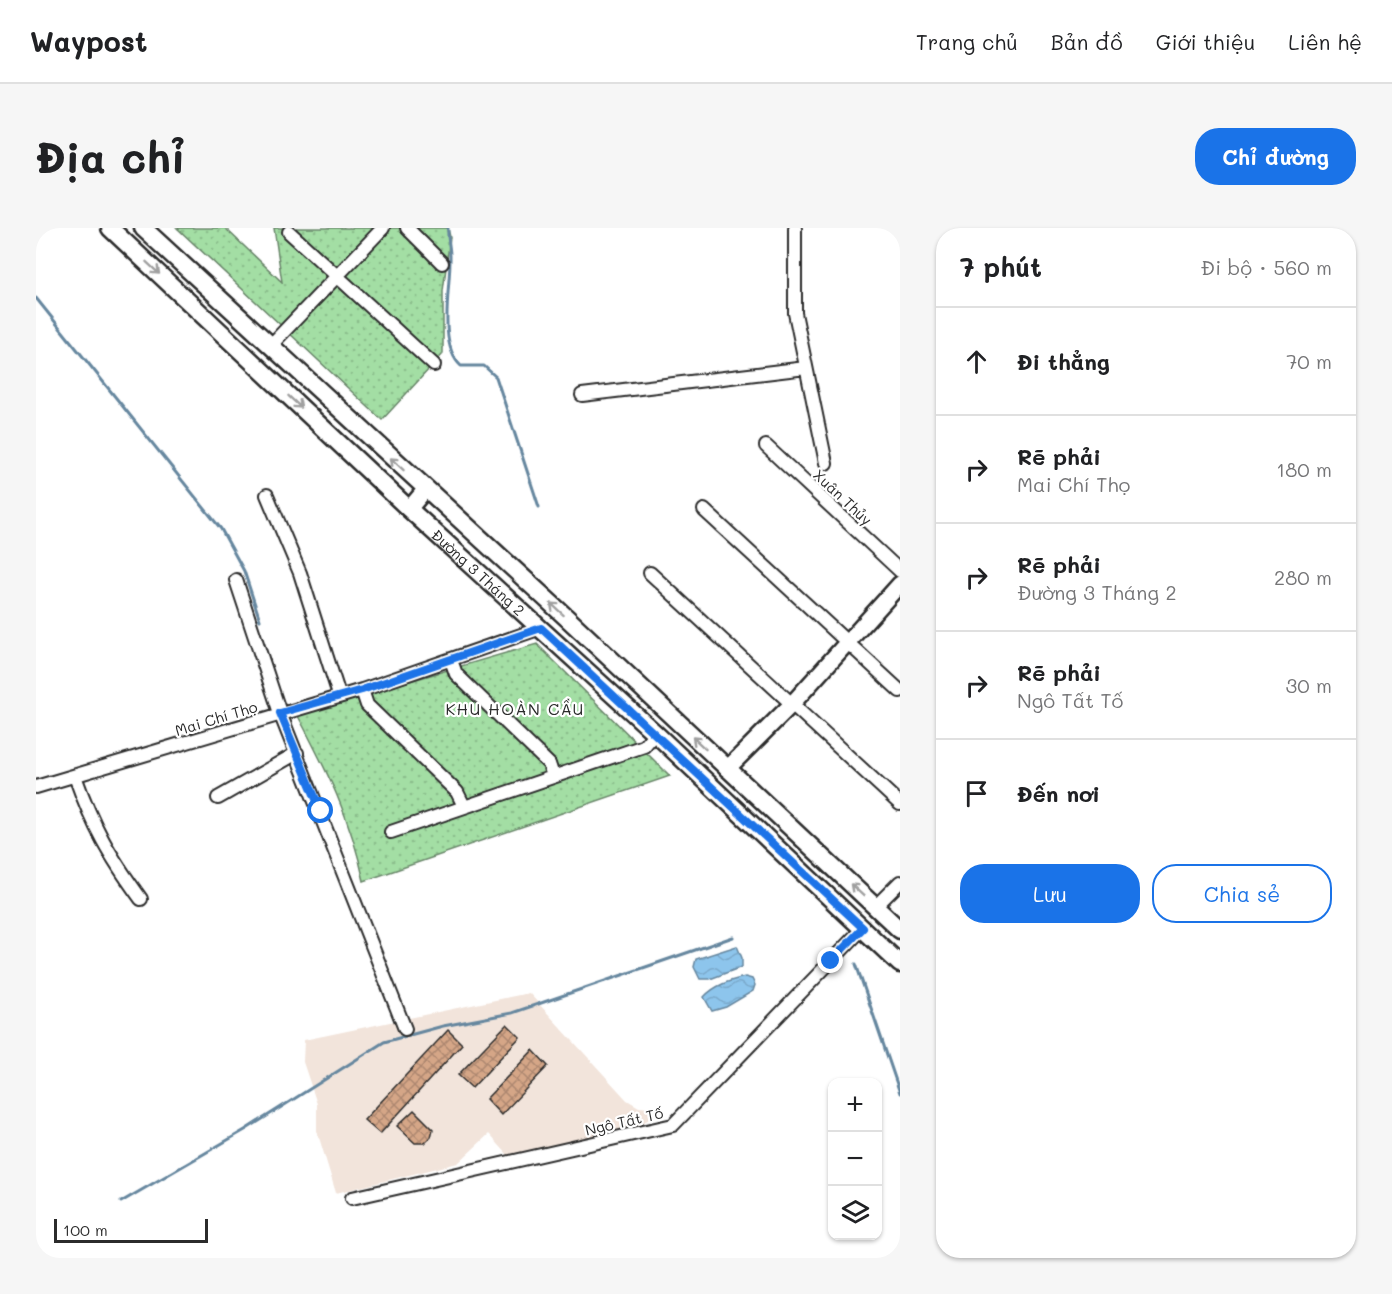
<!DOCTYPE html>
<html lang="vi">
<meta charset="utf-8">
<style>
body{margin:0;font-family:Mali,sans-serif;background:#f6f6f6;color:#202124}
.controls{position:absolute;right:18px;bottom:18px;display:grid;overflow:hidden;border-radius:12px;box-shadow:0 2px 4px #0004}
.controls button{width:54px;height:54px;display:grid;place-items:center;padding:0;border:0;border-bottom:2px solid #e0e0e0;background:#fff;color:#202124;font:30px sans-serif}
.scale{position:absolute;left:18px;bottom:15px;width:154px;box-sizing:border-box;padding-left:6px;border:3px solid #2b2b2b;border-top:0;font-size:16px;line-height:21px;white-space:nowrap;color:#2b2b2b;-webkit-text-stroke:4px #fff;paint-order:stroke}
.stop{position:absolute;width:18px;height:18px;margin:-14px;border:4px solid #1a73e8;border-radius:50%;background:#fff}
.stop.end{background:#1a73e8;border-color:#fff;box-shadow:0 2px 6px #0008}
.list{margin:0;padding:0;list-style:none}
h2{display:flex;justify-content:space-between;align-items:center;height:78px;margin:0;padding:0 24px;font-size:26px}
h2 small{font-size:20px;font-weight:400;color:#757577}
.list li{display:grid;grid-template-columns:39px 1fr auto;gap:18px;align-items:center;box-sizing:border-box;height:108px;padding:0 24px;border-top:2px solid #e0e0e0}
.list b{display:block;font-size:22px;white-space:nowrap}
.list p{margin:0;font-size:20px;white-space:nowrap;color:#757577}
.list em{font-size:20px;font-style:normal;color:#757577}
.actions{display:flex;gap:12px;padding:18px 24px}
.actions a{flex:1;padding:14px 0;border:2px solid #1a73e8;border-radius:24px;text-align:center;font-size:21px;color:#1a73e8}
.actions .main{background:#1a73e8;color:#fff}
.icon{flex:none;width:33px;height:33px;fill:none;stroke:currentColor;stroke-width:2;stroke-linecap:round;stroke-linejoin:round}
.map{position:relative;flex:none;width:864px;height:1030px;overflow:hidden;border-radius:24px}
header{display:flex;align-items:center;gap:36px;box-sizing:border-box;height:84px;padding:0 30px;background:#fff;border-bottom:2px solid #e0e0e0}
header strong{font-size:28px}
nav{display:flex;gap:33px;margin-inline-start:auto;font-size:21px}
.intro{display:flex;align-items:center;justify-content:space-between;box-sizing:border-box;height:144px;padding:0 36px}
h1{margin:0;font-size:42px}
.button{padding:15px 27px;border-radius:24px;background:#1a73e8;color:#fff;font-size:21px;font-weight:700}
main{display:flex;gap:36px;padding:0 36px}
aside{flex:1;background:#fff;border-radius:24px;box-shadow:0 2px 4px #0004}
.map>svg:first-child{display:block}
.built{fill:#f2e4db}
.grass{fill:url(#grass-dots);stroke:#678468;stroke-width:1.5}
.water{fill:url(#water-waves);stroke:#66879f;stroke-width:1.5}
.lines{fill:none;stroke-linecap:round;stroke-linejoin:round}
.stream{stroke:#66879f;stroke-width:3}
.building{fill:url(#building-cross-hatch);stroke:#2b2b2b;stroke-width:1.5}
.minor-casing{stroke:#2b2b2b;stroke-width:16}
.tertiary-casing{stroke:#2b2b2b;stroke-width:20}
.secondary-casing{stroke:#2b2b2b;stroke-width:21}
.minor{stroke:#fff;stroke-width:12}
.tertiary{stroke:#fff;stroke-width:15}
.secondary{stroke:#fff;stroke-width:16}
.oneway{stroke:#a0a0a0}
.route{stroke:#1a73e8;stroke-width:8}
.labels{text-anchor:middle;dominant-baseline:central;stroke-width:4.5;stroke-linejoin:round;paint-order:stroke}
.street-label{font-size:15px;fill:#2b2b2b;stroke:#fff}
.neighbourhood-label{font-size:16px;letter-spacing:1.5px;fill:#2b2b2b;stroke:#fff}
</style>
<header>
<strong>Waypost</strong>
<nav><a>Trang chủ</a><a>Bản đồ</a><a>Giới thiệu</a><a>Liên hệ</a></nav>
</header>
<div class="intro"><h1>Địa chỉ</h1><a class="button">Chỉ đường</a></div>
<main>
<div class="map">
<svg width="864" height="1030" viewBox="0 0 864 1030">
<defs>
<pattern id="grass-dots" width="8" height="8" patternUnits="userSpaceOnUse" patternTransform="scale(1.5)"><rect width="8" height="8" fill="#a3dea4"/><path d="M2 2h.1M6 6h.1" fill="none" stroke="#8cbf8d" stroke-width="1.8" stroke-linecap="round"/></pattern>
<pattern id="water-waves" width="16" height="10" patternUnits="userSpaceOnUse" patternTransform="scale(1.5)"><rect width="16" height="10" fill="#8dc5ec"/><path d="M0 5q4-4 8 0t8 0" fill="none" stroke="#7aa9cb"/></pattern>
<pattern id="building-cross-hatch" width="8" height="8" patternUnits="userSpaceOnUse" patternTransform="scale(1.5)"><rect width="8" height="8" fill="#d5a687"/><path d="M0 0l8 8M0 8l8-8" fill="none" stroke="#ad876f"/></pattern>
</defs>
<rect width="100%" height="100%" fill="#fff"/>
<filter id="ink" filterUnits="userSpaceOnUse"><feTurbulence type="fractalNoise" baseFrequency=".0167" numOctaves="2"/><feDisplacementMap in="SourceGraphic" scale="12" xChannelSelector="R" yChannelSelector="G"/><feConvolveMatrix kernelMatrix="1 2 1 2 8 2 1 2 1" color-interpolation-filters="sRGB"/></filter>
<g filter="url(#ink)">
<!-- built -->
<path class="built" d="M493,765L591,872L603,879L613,880V891L604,897L473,928L453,906L422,935L300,965L281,903V876L267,834L268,812Z"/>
<!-- grass -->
<path class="grass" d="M141,0H189L246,54L238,0H412L414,9L407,63V126L346,192Z
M501,416L634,548L328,653C314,588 292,545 261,486Z"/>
<!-- water -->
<path class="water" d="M701,718L706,730V739L674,751H664L658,739L660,731Z
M709,749L716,751L719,757L717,763L690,779L676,783L668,769C679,757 693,753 709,749Z"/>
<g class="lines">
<!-- stream -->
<path class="stream" d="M412,0C411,10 414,19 414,28C415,58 401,116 425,138H448L460,149L503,279
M0,70L185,301L208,343L224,392
M820,736L864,865
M85,974L209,902L348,814L407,798L476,785L697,709"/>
</g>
<!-- building -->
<path class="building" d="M471,796L484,809L436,860L422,847Z
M412,802L426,816L344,906L328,892Z
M497,822L512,838L465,887L450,871Z
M378,882L397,901L395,909L389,915H379L361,898Z"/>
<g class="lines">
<!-- minor casing -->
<g class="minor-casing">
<path id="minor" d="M371,0L406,35
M759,0V85L790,235
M253,4L398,137
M234,118L347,0
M546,167L770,140
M730,218L864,343
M231,267L264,345L303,467
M668,282L864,463
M614,345L864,576
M200,352L244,485L369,801
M415,432L420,446L513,536L517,548
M326,462L331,477L421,564L428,578
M39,548C57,599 73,627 105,671
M0,559L326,462L505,400
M182,570L261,525
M355,604L608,518L619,505
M839,679L864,654
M316,970L637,897L827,700"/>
</g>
<!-- tertiary casing -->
<g class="tertiary-casing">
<path id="tertiary" d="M373,281L389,262
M691,541L755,477L864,356"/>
</g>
<!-- secondary casing -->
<g class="secondary-casing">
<g id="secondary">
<path id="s1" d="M74,0L373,281L619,505L864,736"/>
<path d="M107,0L531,390L864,702"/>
</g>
</g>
<!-- minor -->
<use href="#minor" class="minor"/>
<!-- tertiary -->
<use href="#tertiary" class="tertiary"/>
<!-- secondary -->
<use href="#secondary" class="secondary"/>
</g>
<!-- one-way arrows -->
<defs><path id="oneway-shaft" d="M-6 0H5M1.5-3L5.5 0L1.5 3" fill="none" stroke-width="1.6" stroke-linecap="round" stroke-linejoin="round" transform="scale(1.5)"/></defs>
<g class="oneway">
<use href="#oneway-shaft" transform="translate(117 40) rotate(43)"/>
<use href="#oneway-shaft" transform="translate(259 174) rotate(43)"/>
<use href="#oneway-shaft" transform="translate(361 236) rotate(-137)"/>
<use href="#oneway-shaft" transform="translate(521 381) rotate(-138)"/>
<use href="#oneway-shaft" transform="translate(663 515) rotate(-137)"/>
<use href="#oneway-shaft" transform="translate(821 662) rotate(-137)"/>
</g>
</g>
<g class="lines" filter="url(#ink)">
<!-- route -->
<path class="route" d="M285,583L244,485L326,462L505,400L827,700L795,733"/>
</g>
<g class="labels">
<!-- street labels -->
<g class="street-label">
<text transform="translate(807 269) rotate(43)">Xuân Thủy</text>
<text stroke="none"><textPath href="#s1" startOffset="504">Đường 3 Tháng 2</textPath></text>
<text transform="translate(180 490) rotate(-17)">Mai Chí Thọ</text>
<text transform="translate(588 893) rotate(-13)">Ngô Tất Tố</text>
</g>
<!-- neighbourhood labels -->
<g class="neighbourhood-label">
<text x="479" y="480">KHU HOÀN CẦU</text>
</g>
</g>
</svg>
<div class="controls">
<button>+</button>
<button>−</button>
<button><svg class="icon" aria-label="layers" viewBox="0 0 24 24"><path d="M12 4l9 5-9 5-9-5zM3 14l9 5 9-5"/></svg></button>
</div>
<div class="scale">100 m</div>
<div class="stop" style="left:285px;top:583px"></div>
<div class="stop end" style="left:795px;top:733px"></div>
</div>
<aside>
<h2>7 phút<small>Đi bộ · 560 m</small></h2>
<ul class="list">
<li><svg class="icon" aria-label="ahead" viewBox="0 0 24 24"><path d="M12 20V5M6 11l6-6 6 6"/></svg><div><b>Đi thẳng</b></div><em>70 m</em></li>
<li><svg class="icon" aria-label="right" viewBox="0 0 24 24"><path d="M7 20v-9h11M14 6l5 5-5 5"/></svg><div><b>Rẽ phải</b><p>Mai Chí Thọ</p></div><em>180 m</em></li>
<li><svg class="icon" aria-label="right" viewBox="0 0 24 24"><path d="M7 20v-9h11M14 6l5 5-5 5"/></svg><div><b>Rẽ phải</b><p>Đường 3 Tháng 2</p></div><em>280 m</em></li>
<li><svg class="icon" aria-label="right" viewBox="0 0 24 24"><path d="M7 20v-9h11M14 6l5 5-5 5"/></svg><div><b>Rẽ phải</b><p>Ngô Tất Tố</p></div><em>30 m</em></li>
<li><svg class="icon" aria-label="arrive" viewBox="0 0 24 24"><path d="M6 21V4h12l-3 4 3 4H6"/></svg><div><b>Đến nơi</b></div></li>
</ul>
<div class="actions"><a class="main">Lưu</a><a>Chia sẻ</a></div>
</aside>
</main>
